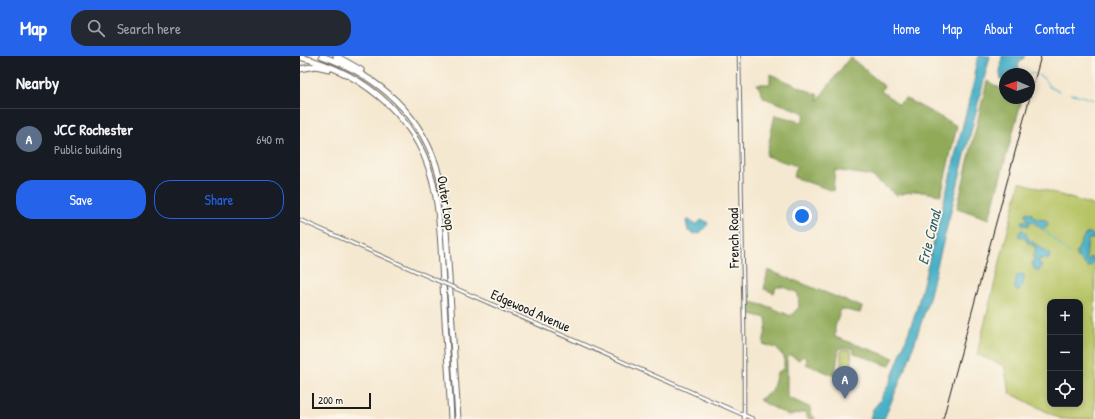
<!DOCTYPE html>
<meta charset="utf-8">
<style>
body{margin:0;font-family:"Patrick Hand",sans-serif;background:#242831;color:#f1f3f6}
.controls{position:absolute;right:12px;bottom:12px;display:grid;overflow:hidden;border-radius:8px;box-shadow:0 2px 6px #0003}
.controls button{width:36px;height:36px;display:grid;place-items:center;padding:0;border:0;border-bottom:1px solid #363941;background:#171b24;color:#f1f3f6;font:20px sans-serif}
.compass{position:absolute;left:699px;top:12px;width:36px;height:36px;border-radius:50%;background:#171b24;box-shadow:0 2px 6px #0003;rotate:272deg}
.scale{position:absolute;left:12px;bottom:10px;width:59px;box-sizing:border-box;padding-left:4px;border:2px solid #1c1c1c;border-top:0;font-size:11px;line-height:14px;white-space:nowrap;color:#1c1c1c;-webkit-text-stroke:3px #fbf7ec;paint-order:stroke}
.you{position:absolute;left:502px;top:160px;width:14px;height:14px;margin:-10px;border:3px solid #fff;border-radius:50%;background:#1a73e8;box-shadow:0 0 0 6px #1a73e833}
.badge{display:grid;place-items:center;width:26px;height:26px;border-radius:50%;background:#2563eb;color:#fff;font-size:13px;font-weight:700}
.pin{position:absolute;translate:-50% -33px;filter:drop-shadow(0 1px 2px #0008)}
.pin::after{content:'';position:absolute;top:21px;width:14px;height:12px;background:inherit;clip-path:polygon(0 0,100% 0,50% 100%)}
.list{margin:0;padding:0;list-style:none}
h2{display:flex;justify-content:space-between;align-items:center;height:52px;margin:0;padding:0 16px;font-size:17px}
h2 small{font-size:13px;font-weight:400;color:#9ea1a6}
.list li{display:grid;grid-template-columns:26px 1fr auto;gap:12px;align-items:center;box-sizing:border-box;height:60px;padding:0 16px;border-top:1px solid #363941}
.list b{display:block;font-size:15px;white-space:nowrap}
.list p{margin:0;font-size:13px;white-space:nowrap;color:#9ea1a6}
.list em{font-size:13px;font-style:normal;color:#9ea1a6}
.actions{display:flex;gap:8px;padding:12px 16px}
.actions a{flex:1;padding:9px 0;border:1px solid #2563eb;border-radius:16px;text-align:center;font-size:14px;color:#2563eb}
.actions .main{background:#2563eb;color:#fff}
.icon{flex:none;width:22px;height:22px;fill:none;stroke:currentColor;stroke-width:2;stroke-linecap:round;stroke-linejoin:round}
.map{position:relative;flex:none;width:795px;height:363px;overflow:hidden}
header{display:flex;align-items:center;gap:24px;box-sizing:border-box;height:56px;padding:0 20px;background:#2563eb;color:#fff}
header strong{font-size:19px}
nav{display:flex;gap:22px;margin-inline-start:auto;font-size:14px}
.search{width:280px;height:36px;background:#242831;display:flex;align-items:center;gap:10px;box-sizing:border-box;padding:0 14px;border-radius:16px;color:#9ea1a6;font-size:15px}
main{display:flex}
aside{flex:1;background:#171b24}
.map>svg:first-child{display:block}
.green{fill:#b7c465;stroke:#6a7040;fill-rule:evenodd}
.forest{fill:#91aa5a;stroke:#56633b}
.water{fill:#48b1c7;stroke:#326672}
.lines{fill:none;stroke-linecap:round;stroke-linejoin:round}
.stream{stroke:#48b1c7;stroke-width:1}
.minor-casing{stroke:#68635b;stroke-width:4.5}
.highway-casing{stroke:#68635b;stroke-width:7}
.minor{stroke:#fff;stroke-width:2.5}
.highway{stroke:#fff;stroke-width:5}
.rail{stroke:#1c1c1c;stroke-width:1}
.minor-bridge-casing{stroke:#68635b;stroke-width:4.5;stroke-linecap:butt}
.minor-bridge{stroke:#fff;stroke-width:2.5}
.labels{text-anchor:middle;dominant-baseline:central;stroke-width:3.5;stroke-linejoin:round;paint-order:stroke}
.street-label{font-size:14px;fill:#1c1c1c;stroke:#fbf7ec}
.water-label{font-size:15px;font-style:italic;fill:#305f69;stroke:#fbf7ec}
</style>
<header>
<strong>Map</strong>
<div class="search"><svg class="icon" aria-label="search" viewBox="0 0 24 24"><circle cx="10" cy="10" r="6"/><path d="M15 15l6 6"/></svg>Search here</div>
<nav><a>Home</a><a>Map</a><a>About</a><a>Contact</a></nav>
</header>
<main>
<aside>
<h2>Nearby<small></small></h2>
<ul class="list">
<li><span class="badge" style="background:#5c6f8a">A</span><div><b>JCC Rochester</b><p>Public building</p></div><em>640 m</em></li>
</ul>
<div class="actions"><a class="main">Save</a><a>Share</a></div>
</aside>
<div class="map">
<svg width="795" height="363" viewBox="0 0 795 363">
<rect width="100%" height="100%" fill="#fbf7ec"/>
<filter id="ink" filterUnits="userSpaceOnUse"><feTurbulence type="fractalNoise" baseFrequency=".025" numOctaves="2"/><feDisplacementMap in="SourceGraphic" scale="8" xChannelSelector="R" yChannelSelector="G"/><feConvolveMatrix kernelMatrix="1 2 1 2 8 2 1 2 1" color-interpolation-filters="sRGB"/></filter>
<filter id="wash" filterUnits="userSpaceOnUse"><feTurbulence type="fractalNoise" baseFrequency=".012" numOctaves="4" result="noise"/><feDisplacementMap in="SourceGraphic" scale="16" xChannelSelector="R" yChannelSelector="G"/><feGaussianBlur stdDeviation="0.9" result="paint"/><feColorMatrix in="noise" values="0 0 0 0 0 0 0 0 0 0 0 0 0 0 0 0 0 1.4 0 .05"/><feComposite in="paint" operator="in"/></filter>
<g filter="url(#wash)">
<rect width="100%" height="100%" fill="#f5e8d0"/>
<!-- green -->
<path class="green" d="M720,126L795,150V363H761L710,337L704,310L677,298ZM750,246H780V348H750Z
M541,294H551L552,312H541Z"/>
<!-- forest -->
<path class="forest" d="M550,1L584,30L581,35L599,48L605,42L657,70L641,139L616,135L596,139L572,120L535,114L533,135L493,121L497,110L466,100L475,59L502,66L505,57L464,42L457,28H470V18L518,39V45L523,37Z
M687,25L705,35V42L722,43L689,163L657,152Z
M468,214L562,251L560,257L541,253L535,271V281L594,302L589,310L554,297L553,292H539L535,320L506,308L507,303L503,300L499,304L490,299L487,303V341L511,352L510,357L516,363H508L505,356L489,360L459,344L472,335L477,317L484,312V301L476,292L463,288L467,269L466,262L447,257L448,245L470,251L491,260L499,251L498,237L484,231H476L474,237L464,233Z"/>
<!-- water -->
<path class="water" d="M678,0H690L628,246L609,304L584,363H570L573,353L579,346L591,324L616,256L675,21L674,18Z
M702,0H725L718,9L720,15L718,18H705V25L701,23L700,17Z
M727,156L732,158L736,163L746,164L748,168L746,172L742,173L733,166H729V170L726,169L722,170V165H726L728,164L725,159Z
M389,164L396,169L400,165L403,164L407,166L408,168L400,177L395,178L388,175L386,165Z
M722,174C726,176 726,178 728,182C734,189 743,191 750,199L749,203H741L738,205L742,211L739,215L735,214L732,208L734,203L733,199L736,194L734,190L727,186L724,181H719V176Z
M787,177H791L794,180L793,183H788L786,203L788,205L790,201L794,203L791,210L788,211L779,203L776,198L783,182Z
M723,218L724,219C725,223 722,233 718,236L715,233L716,222L718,219Z"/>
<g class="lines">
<!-- stream -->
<path class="stream" d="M728,18L731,17L735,18
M738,19L746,24L749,31L759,35
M770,38L778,39L795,44
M743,173L770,198"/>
</g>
</g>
<g filter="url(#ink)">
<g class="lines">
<!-- minor casing -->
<g class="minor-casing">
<path id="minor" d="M439,0L444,271V363
M0,164L136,224
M157,233L453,363"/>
</g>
<!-- highway casing -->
<g class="highway-casing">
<path id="highway" d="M22,0C79,20 123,59 139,119C142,132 143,145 145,158L158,363
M36,0L61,14
M0,1C68,18 122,65 135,136C141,166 141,197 143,227C145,272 149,318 151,363
M0,13L16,10L29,13"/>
</g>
<!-- minor -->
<use href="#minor" class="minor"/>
<!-- highway -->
<use href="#highway" class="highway"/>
<!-- rail -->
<path class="rail" d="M643,363L741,0"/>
<!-- minor-bridge casing -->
<g class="minor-bridge-casing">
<path id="minor-bridge" d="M136,224L157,233"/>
</g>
<!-- minor-bridge -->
<use href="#minor-bridge" class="minor-bridge"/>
</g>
</g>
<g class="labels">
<!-- street labels -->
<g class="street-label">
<text transform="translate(147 147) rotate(81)">Outer Loop</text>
<text transform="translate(433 182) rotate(-91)">French Road</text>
<text transform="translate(231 254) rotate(24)">Edgewood Avenue</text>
</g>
<!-- water labels -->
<g class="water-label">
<text transform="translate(629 181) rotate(-76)">Erie Canal</text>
</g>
</g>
</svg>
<div class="controls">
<button>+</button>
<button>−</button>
<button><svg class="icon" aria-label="locate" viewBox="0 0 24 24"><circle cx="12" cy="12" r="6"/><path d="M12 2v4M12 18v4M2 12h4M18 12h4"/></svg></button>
</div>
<svg class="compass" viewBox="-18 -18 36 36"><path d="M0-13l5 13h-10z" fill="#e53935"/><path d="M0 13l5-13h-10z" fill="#9ea1a6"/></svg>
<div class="scale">200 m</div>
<div class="you"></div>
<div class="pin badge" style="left:545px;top:343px;background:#5c6f8a">A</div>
</div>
</main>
